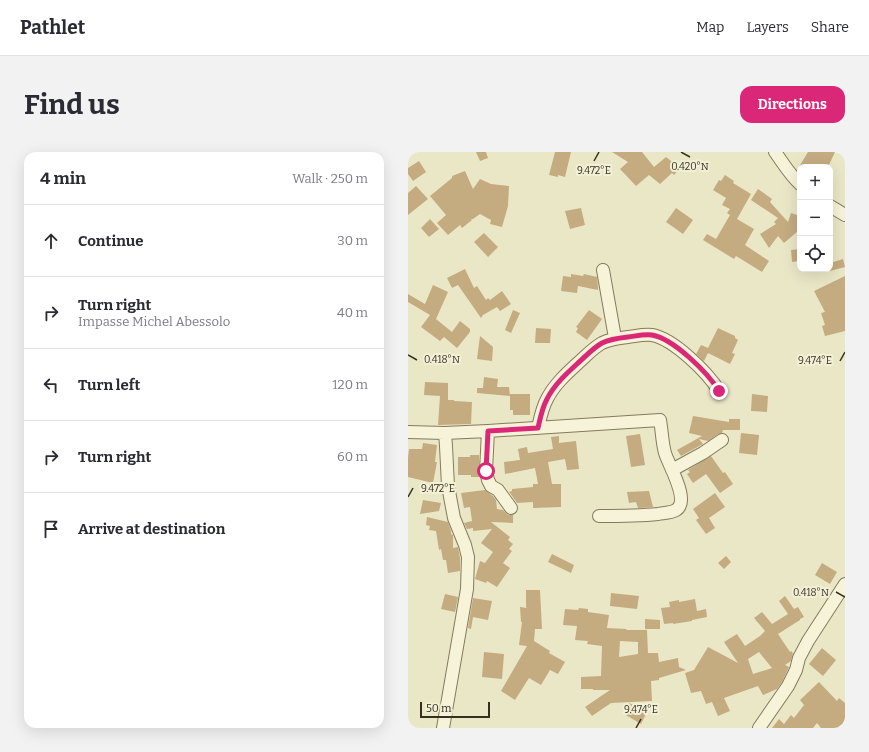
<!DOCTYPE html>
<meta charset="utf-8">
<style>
body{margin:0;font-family:Bitter,serif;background:#f2f2f3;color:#2b2b33}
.controls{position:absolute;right:12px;top:12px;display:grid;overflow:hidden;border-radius:8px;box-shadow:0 4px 16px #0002}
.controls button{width:36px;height:36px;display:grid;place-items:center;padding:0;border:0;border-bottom:1px solid #e1e1e2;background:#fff;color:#2b2b33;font:20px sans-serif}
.scale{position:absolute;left:12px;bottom:10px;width:70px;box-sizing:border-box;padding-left:4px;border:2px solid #362f20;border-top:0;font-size:11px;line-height:14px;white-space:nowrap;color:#362f20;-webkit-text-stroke:3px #f2f0d6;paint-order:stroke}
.stop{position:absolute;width:12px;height:12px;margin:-9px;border:3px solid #db2777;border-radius:50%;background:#fff}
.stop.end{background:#db2777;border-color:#fff;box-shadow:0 1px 4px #0008}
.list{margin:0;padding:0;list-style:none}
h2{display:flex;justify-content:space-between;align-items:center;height:52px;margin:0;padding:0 16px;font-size:17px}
h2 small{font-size:13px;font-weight:400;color:#7c7c81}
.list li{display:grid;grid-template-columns:26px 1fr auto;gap:12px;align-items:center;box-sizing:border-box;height:72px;padding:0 16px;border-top:1px solid #e1e1e2}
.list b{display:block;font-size:15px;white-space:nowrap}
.list p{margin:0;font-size:13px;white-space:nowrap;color:#7c7c81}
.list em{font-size:13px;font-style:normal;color:#7c7c81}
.icon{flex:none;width:22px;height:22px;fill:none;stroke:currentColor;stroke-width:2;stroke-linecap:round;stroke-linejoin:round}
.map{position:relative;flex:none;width:437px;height:576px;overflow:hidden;border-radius:12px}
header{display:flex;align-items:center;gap:24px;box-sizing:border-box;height:56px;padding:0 20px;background:#fff;border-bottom:1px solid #e1e1e2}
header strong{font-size:19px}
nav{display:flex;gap:22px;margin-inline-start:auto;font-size:14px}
.intro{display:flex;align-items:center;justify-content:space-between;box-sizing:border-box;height:96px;padding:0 24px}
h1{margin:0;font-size:28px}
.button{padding:10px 18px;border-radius:12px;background:#db2777;color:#fff;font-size:14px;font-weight:700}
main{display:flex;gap:24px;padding:0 24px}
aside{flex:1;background:#fff;border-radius:12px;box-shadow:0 4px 16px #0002}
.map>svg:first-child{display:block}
.building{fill:#c5ab80;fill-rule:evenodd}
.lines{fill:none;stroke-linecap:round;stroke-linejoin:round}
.minor-casing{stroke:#847a5e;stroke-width:14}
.minor{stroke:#f6f3d9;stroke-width:12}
.route{stroke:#db2777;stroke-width:5}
.ticks{fill:none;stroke:#362f20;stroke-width:1.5}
.ticks-label{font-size:10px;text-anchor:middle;fill:#362f20;stroke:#f2f0d6;stroke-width:4;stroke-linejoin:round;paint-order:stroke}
</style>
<header>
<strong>Pathlet</strong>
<nav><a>Map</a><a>Layers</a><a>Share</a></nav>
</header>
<div class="intro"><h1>Find us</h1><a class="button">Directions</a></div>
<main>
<aside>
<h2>4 min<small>Walk · 250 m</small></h2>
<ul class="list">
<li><svg class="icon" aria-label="ahead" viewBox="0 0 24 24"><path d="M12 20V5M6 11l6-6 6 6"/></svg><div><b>Continue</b></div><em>30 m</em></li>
<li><svg class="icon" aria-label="right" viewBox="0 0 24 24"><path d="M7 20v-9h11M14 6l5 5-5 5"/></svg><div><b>Turn right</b><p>Impasse Michel Abessolo</p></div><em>40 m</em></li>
<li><svg class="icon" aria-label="left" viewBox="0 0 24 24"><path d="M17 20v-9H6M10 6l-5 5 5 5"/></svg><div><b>Turn left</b></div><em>120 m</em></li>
<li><svg class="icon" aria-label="right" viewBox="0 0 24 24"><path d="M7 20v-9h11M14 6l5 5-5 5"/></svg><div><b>Turn right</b></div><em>60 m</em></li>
<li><svg class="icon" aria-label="arrive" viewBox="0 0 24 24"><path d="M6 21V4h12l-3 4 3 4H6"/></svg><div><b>Arrive at destination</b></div></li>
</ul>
</aside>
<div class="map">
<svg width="437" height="576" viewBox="0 0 437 576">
<rect width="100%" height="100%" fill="#eae7c7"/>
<!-- building -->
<path class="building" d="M68,0H78L80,6L72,9Z
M147,0H163L157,25L150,23V25L141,23Z
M204,0H234L246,15L258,5L272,16L266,23L264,21L252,32L241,23L228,34L212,17L220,10Z
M400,0H427L420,15H391Z
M11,9L18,20L5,29L0,22V16Z
M57,19L65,37L72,27L83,32L101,34L100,54L94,75L82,72L83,68L72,62L65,67H63L64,68L54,76L52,73L40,83L29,71L38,63L22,44L44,26V24Z
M317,23L326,29L325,31L343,42L329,67L346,77L337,93L361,109L354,120L328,104L326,107L295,88L299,82L308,87L322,63L319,61L322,57L314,53L318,46L305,38L311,28L313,29Z
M8,34L20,47L0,63V41Z
M350,37L364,47L362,50L380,70L383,61L392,64V70L389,80L376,91L370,84L361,96L352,82L368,72L366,70L370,66L343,48Z
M173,56L177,73L162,77L157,59Z
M268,56L285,68L275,82L258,70Z
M22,67L31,77L21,85L13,76Z
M76,81L90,95L80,105L66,90Z
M392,97V109L384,110L383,98Z
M435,107L437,115L422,119V111Z
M57,117L66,136L69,134L78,148L80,146L82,148L94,139L103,152L92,159L89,155L75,163L73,166L50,133L44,136L39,126Z
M163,122L175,124L176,122L189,125L190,135V138L170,134L169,141L153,139L155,124L163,125Z
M437,124V179L417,184L414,174L417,173L413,161L417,160L406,139Z
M25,133L40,140L28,167L44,180L52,169L62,177V180L49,196L36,185L32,189L13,175L22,163L0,150V142L17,152Z
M105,158L112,161L103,181L97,178Z
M181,158L194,167L179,188L168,180L170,176L168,175Z
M128,176L143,177L142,191H127Z
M310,176L327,184V186L330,188L324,201L327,202L322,212L300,201L296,209L288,202L293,193L300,196Z
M72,184L85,195L84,209L69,207Z
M76,225L90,227L89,235H101L102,244L69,241V236H75Z
M17,230L40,231V248H46V249L64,250L63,272L30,273L32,244L16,243Z
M102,242H122V263H105V258H102Z
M344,242L360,244L359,260L343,259Z
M285,264L321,270V267H332V278H315L314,281L310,282L300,289L291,287L295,292L273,304L269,298L294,284L281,281Z
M333,281L351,283L349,303L331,301Z
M232,282L237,313L223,315L218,284Z
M151,284V291L168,289L171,317L159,318L157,307L140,310L144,332H153V355L125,356V350L109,351L102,341L101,340L104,339V337L125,335V332H130L127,316L97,322L96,310L112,308L110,297L119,295L120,301L145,297L143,285Z
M15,291L29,293L27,310H29L25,331L0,325V306L1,297H14Z
M62,303H71V319L72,325H63V323H50V305H62Z
M303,304L315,321L317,320L325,332L312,341L298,322L285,331L279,322L282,320L280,318Z
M77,338L85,344L88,348L89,357L95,358L100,363H105V371L83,370L102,385L100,388L105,392L101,397L104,399L95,411L102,416L89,435L79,429L78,431L67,427L72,409L77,411L85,400L73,391L84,377L65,379V376L59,377L56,371L64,369L62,355L56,356L53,341Z
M241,339L245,355L230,356L228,350L221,351L219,340Z
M307,341L317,355L301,366L307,376L298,382L288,368L291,366L285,357Z
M15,348L33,351L31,359L12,362Z
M19,365L40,370L43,379V382L45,383V396L50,395L52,406V419L40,421L38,408H35L33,397L31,398L28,379L21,378L22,374L18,373Z
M144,402L166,413L163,421L140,410Z
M318,404L323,410L316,417L310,411Z
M414,411L429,420L422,432L407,423Z
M118,438H132L134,477H127L126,489L142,499L141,501L157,510L150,522L142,518L133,533L121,526L107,548L93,539L119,494L111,493L114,470H113L112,455L119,456L118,455Z
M203,441L231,444L229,457L202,454Z
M37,442L50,445L47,460L33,457Z
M377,444L386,457L390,455L396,465L392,467V468L370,482L382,500L383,499L385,501L383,509L377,513L381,515L374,530L369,537L355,543L350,534L316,546L322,559L310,564L304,550L298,552L293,539L283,541L277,521L286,518L300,495L330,511L316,490L329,482L337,494L352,484L357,479L346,466L354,460L364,472L380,462L371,449ZM351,500L364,516L345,522L340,507Z
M65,446L84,449L80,468L65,465L63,477L60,476Z
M287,447L289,459L298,457L299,465L284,468V469L265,472V471L256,472L253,456L262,455L261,450L271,448V450Z
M171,456L180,457V460L201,463L199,476L219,477L218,478H239L240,501H250L251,510L270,506L271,515L278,518L251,526V528L243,529L244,549L203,551L184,564L177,555L202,538H185V537H173V525L193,524L194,494L179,492L180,489L167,488L169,474L155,473L157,457L170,458ZM212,489L230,490V502L211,505Z
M237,467L252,468V477H237Z
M414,496L428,508L415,524L401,512Z
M76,500L96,502L94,527L74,525Z
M411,530L429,549L431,546L437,551V570L431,576H413L409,571L405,576H364L371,567L376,572L383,563L386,566L396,553L392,548Z
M221,551L239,560L233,572L216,562Z"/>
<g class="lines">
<!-- minor casing -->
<g class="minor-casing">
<path id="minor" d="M367,0C375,11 382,23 392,32
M422,54L437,63
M195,118L207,186
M130,276C132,267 134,256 139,247C146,233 158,222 170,211C178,204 185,196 194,191C202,187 211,186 220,185C228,184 236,182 244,183C266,187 300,221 311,239
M80,279L78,319L80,328L83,334L90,338L103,356
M0,280L37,281L80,279L252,268C254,279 254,290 257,301C260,312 283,349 268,358C263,361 255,361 250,362C230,364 211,364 191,364
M264,318L295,301L314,288
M35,576L59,437L60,405L57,393L46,366L40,334L38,294L37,281
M351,576L380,534L388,518L391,506L400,489L437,432"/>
</g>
<!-- minor -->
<use href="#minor" class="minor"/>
</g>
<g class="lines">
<!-- route -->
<path class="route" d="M78,319L80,279L130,276C132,267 134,256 139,247C146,233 158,222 170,211C178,204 185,196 194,191C202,187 211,186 220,185C228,184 236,182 244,183C266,187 300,221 311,239"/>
</g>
<!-- ticks -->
<path class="ticks" d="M273,0L282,5M186,9L191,0M0,203L9,208M432,209L437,200M0,345L5,336M428,440L437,445M228,576L233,567"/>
<g class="ticks-label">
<text x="282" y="18">0.420°N</text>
<text x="186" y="22">9.472°E</text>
<text x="34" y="211">0.418°N</text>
<text x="407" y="212">9.474°E</text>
<text x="30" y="340">9.472°E</text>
<text x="403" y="444">0.418°N</text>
<text x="233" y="561">9.474°E</text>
</g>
</svg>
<div class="controls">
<button>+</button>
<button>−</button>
<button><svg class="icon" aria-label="locate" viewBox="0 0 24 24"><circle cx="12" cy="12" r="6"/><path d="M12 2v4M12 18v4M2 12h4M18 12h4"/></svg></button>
</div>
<div class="scale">50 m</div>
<div class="stop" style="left:78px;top:319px"></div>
<div class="stop end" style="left:311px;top:239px"></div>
</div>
</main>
